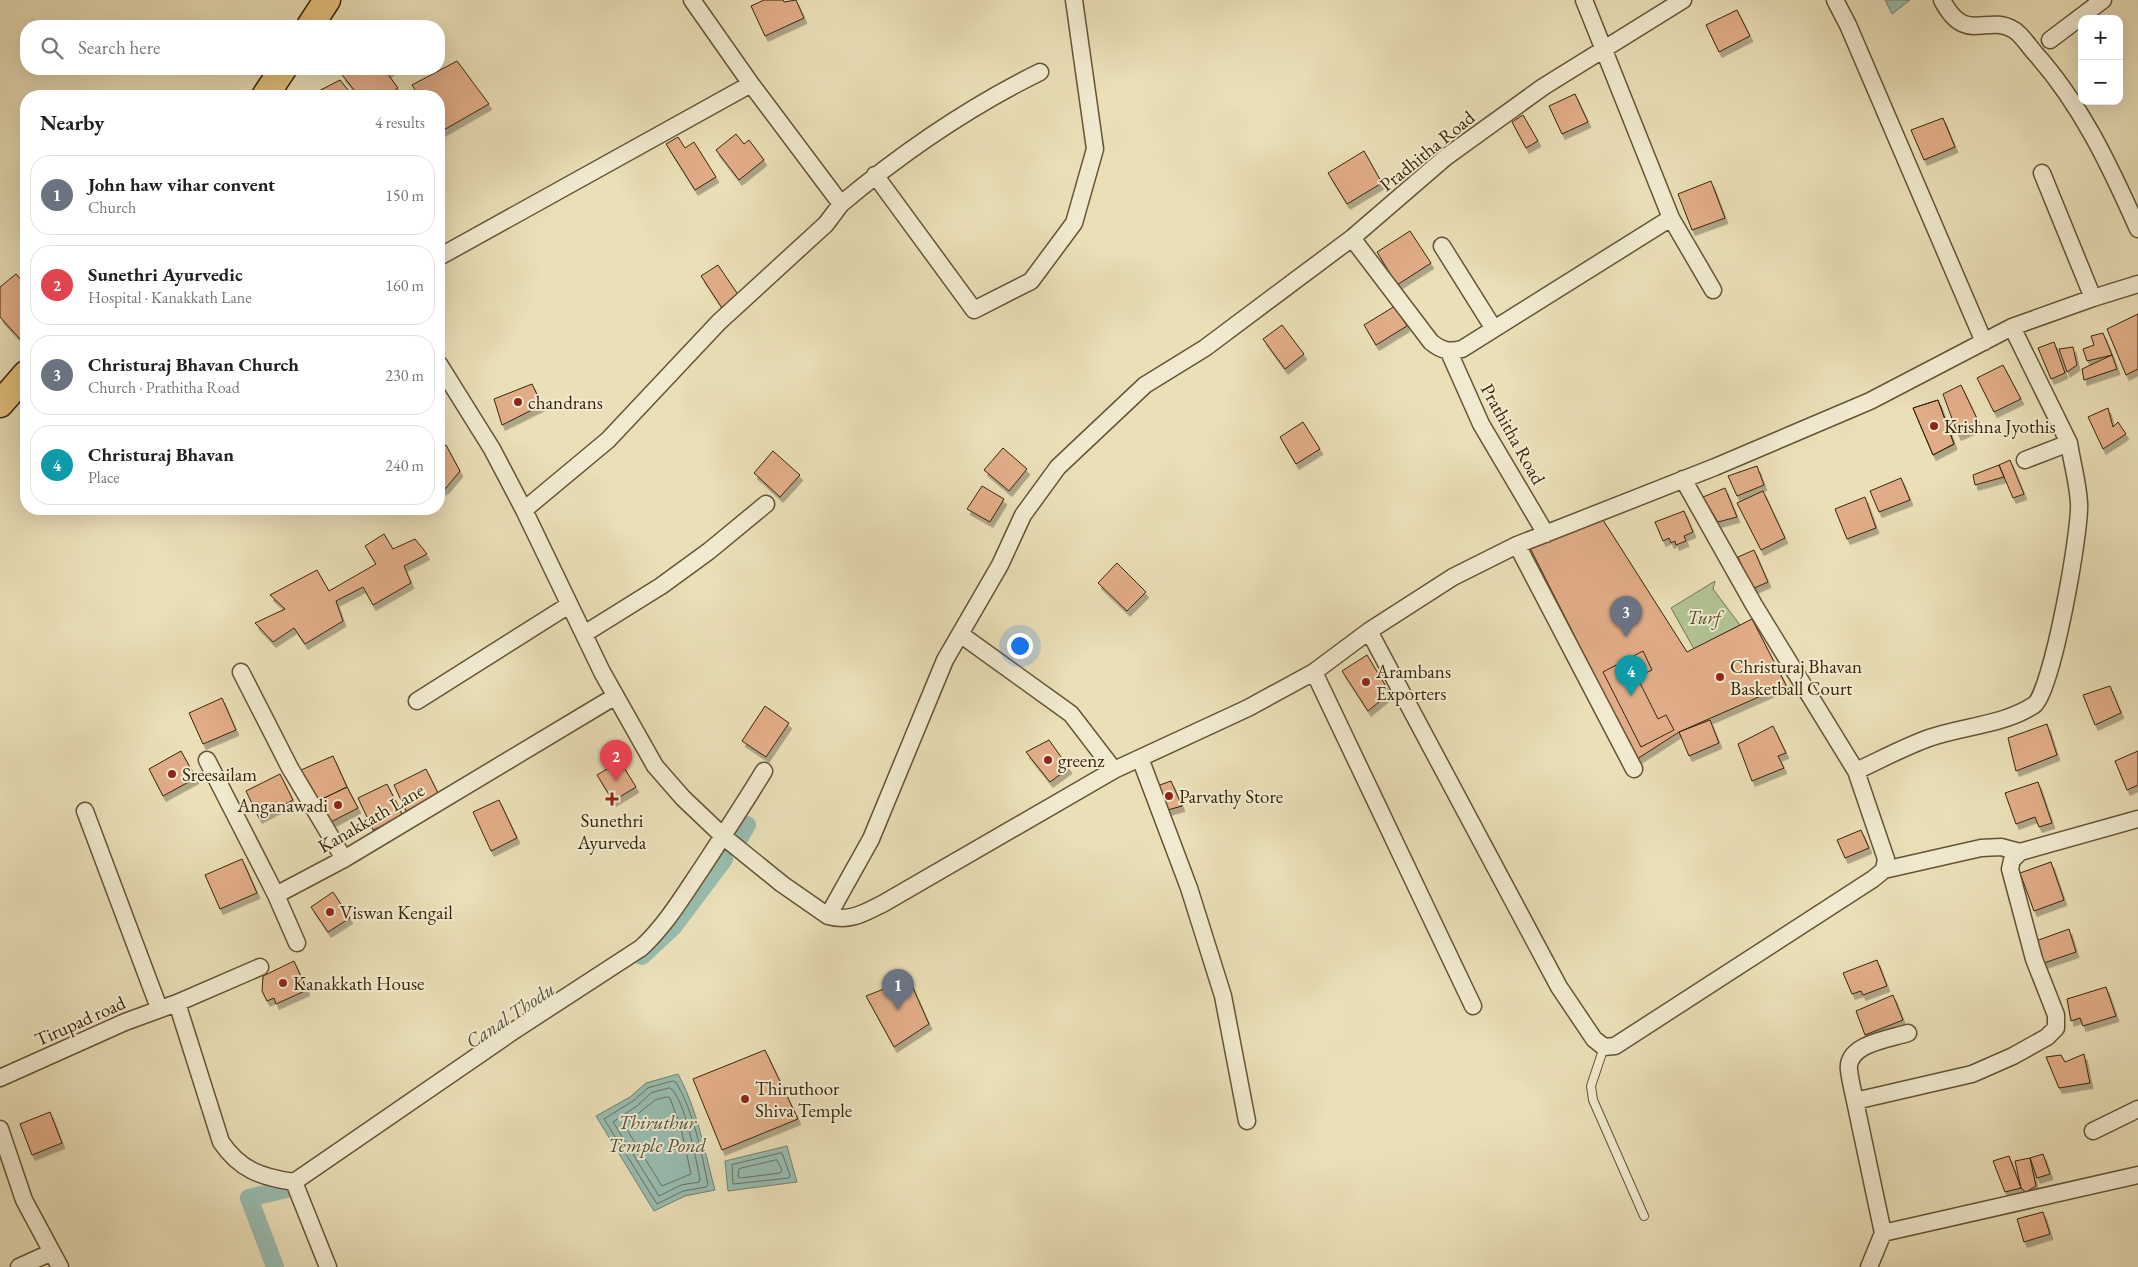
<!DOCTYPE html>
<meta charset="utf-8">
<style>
body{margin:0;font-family:"EB Garamond",serif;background:#f6f6f6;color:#202124}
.controls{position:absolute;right:15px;top:15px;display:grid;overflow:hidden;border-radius:10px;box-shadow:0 5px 20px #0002}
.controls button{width:45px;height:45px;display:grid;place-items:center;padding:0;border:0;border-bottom:1px solid #e0e0e0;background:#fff;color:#202124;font:25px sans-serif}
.you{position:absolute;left:1019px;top:645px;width:18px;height:18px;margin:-12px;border:4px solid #fff;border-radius:50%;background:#1a73e8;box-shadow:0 0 0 8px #1a73e833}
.badge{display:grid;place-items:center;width:32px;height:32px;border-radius:50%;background:#8f2418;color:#fff;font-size:16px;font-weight:700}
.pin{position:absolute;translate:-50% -41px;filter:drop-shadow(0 1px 2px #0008)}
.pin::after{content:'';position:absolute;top:26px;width:18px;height:15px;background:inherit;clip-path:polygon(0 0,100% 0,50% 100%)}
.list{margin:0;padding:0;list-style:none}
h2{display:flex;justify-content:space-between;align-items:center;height:65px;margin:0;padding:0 20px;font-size:21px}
h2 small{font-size:16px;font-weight:400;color:#757577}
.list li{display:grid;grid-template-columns:32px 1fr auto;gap:15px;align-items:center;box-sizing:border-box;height:80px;margin:0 10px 10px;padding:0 10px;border:1px solid #e0e0e0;border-radius:20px}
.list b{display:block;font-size:19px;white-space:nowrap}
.list p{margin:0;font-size:16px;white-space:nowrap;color:#757577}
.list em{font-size:16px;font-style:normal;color:#757577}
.icon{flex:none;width:28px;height:28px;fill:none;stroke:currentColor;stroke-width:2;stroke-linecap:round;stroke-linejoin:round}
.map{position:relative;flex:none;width:2138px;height:1267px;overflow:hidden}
.search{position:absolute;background:#fff;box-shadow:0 5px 20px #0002;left:20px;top:20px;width:425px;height:55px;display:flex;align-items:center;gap:12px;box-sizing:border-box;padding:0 18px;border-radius:20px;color:#757577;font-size:19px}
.panel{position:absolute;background:#fff;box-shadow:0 5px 20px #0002;left:20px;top:90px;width:425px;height:425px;border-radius:20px}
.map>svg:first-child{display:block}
.green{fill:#b1c393;stroke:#74744e}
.water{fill:#98bcb0;stroke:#72806d}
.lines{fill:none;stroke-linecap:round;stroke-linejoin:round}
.shore{stroke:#68705c;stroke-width:1}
.canal{stroke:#98bcb0;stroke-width:18}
.building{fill:#e1ad88;stroke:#382508;filter:url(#shadow)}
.service-casing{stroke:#645434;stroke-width:10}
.minor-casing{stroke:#645434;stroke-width:19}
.primary-casing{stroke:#382508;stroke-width:29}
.service{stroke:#f1ead0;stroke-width:8}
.minor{stroke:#f1ead0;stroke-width:16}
.primary{stroke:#e5c07c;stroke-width:26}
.poi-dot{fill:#8f2418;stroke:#f1ead0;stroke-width:2}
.labels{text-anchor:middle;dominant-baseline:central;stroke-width:4;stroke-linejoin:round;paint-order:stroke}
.street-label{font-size:19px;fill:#382508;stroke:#f1ead0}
.poi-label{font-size:19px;fill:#382508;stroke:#f1ead0;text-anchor:start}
.park-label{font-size:19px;font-style:italic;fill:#564c2b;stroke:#f1ead0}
.water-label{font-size:20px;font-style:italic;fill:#55523a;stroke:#f1ead0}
</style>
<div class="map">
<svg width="2138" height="1267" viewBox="0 0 2138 1267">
<defs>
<filter id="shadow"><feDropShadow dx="3" dy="5.5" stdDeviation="0" flood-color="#0004"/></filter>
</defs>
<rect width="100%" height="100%" fill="#eadfb7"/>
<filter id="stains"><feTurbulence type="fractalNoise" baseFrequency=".004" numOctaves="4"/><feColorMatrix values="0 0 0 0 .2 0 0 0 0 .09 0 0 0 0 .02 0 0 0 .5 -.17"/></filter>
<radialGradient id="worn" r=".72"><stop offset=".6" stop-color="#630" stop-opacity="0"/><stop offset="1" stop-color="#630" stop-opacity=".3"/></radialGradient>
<!-- green -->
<path class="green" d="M1715,581L1713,589L1740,625L1694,649L1671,608Z"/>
<!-- water -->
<path class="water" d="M1885,0H1910L1892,14Z
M678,1074C698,1111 704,1150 715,1190L685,1196L654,1211L596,1116L630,1097L646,1083Z
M787,1146L797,1182L728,1191L725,1161Z"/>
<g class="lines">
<!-- shore -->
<path class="shore" d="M673,1081L676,1082C694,1113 701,1150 708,1185L706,1187L683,1191L657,1204L604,1119L633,1101L648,1088Z
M670,1088C684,1095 697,1163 700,1180L699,1182L681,1185L659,1196L613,1122L637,1106L651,1093Z
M667,1097L670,1098L681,1128L691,1174L662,1186L624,1125L655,1100Z
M782,1153L790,1175L789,1178L733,1184L732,1165Z
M777,1160L782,1170L780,1173L741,1178L738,1177L739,1169Z"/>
<!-- canal -->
<path class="canal" d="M740,837L747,825
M642,956L673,927L724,859
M275,1267L249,1198L291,1188"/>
</g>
<!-- building -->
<path class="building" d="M764,0H783L784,2L796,0L804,18L765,36L751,6Z
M1737,10L1750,36L1719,52L1706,25Z
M457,61L489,104L442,131L439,127V96H419L412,85Z
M350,69H392L387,73L398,88L387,96H359L342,75Z
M340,80L353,96H321L317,92Z
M1575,94L1588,122L1562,134L1549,106Z
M1523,115L1538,141L1526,148L1512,122Z
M1943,118L1955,147L1924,160L1911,130Z
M736,134L744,144L749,140L764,160L739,180L716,150Z
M678,137L685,148L694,142L716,177L695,190L666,144Z
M1364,151L1382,183L1347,204L1328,173Z
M1711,181L1725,218L1692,230L1678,194Z
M1410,231L1431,263L1397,285L1377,252Z
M718,265L739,296L722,308L701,276Z
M16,274L26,285V332L20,339L0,317V287Z
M1395,306L1407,326L1376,345L1364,325Z
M2138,314V369L2126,375L2107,329Z
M1282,325L1304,354L1285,369L1263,339Z
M2103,333L2112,355L2087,361L2083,349L2094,345L2091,336Z
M2054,342L2065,373L2051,379L2038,348Z
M2073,347L2077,365L2067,372L2059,349Z
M2112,355L2117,369L2084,380L2082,369Z
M2003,365L2021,399L1994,412L1977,378Z
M532,384L542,405L502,425L494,399Z
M1961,385L1980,425L1958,435L1943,394Z
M1938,400L1954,444L1933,455L1913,408Z
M1938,400L1954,444L1933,455L1913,408Z
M2108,408L2113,427L2118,422L2126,434L2103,449L2088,417Z
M1303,422L1320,449L1296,464L1280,437Z
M446,445L460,471L446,488L439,491V449Z
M1003,448L1027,469L1009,491L984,470Z
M773,451L800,475L780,497L754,473Z
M2010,460L2024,494L2013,498L1999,465Z
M1999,465L2004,477L1975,485L1973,475Z
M1757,466L1764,485L1737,496L1728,476Z
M1901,478L1910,500L1879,512L1870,491Z
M982,486L1004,499L990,522L967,509Z
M1725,488L1737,517L1718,522L1703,497Z
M1763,491L1785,538L1761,550L1737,503Z
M1865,497L1876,528L1847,539L1835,509Z
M1684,511L1693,532L1684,536L1686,541L1676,545L1675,541L1671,543L1669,538L1663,541L1655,522Z
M1603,520L1687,652L1752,619L1786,685L1679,732L1637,759L1530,548Z
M384,534L393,549L415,539L427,554L404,566L411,583L373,605L363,587L336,601L343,621L305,644L294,628L273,642L255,623L285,609L270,595L317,570L329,591L376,564L365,546Z
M1754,550L1768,582L1752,589L1738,557Z
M1117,563L1146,592L1127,611L1098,583Z
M1643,651L1652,670L1637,677L1658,719L1666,715L1674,730L1641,747L1603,672Z
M1367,655L1390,693L1368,711L1342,671Z
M2110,686L2121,713L2095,725L2083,695Z
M222,698L236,730L203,744L189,713Z
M765,706L789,723L766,757L742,741Z
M1710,720L1719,743L1689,756L1679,732Z
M2047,724L2057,755L2016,771L2008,738Z
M1773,726L1786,753L1778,756L1784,768L1752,781L1738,744Z
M1049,740L1069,768L1050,782L1026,752Z
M181,751L196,778L163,796L149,769Z
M2138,751V785L2127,790L2115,761Z
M333,756L347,787L318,801L301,770Z
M620,761L636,787L613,801L597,775Z
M426,769L439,795L406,811L394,785Z
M280,774L293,800L259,818L246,791Z
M1171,781L1182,806L1164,811L1157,786Z
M2038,782L2052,823L2039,827L2035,817L2016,824L2005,793Z
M387,784L403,816L373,830L358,798Z
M347,787L358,808L329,823L318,801Z
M499,800L517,838L491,851L473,812Z
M1861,830L1869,848L1845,858L1837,840Z
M242,859L257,893L220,909L205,875Z
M2051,862L2064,900L2034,911L2020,873Z
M333,892L350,918L328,932L311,907Z
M2069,929L2076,952L2044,963L2036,941Z
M1877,960L1887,986L1863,995L1861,991L1852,994L1843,973Z
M294,961L307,990L276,1004L274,998L267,1001L262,991L263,976Z
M909,979L929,1024L894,1047L866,996Z
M2106,987L2116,1016L2083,1026L2080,1018L2071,1021L2067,999Z
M1893,995L1903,1020L1865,1035L1856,1011Z
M765,1050L798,1119L722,1150L693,1079Z
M2084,1054L2090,1083L2059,1088L2046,1057L2061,1055L2065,1062Z
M50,1112L62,1143L32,1155L20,1124Z
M2043,1154L2050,1174L2037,1178L2030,1158Z
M2009,1156L2021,1188L2005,1192L1993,1161Z
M2030,1158L2036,1186L2026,1192L2021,1188L2015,1161Z
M2043,1212L2050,1234L2024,1242L2017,1219Z"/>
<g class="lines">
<!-- service casing -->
<g class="service-casing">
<path id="service" d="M1604,1047L1591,1086L1593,1100L1644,1216"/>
</g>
<!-- minor casing -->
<g class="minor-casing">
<path id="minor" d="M692,0L751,84
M1584,0L1671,218L1713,290
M1835,0L1848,25L1984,342
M1942,0C1966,46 1986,13 2014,30C2021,34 2028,45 2034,52C2081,104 2110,166 2138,229
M2050,40L2103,0
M2042,173L2093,298
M875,175L974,310L1031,281L1074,223L1095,149L1074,0
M841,204C902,153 969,107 1040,72
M1352,238L1431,342C1442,351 1449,352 1462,349L1671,218
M1442,246L1494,329
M439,257L751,84L841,204L826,224L719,322L608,440L524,510
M2012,327L2069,443
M1449,352L1481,424L1546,534
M439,364L492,449L524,510L602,672L655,766L683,798L724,837L782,884L828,916C851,922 864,913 884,903L1114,770L1248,708L1314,672L1369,631L1453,577L1517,545L1715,467L1870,401L2012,327L2093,298L2138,284
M1683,479L1754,605L1856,771C1880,760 1904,747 1929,738C1963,726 2004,725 2034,705C2052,693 2081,529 2079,503C2078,483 2072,463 2069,443L2025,460
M1517,545L1634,769
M1369,631L1559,987L1594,1039L1604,1047L1615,1046L1873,879L1884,870L1886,859L1856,771
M584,634L661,586L709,551L766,504
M960,634L1071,714L1114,770
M241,672L290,768L344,859
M1314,672L1473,1006
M417,701L569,605
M1140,758L1189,888L1223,996L1247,1121
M207,760L276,895L297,943
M85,811L159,1008
M1884,870L1981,848L2001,847L2020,852
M276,895L344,859L614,697
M828,916L871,839L945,660L1000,565L1023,515L1058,467L1145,385L1205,348L1352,238L1446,157L1543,87L1683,0
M177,1003L221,1142C240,1170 261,1177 294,1182L515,1030L641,948C666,925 683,896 702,868C723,836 744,804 764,771
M0,1078L125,1022L177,1003L260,967
M1855,1101C1853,1091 1850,1080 1849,1070C1846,1044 1889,1039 1908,1033
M0,1129L24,1200L60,1267
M2093,1131L2138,1109
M294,1182L328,1267
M1883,1233L2138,1175
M19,1267L52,1252
M1869,1267L1883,1233L1855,1101L1972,1074L2013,1056L2047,1037L2056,1028V1015L2034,959L2010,869L2012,860L2020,852L2138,819"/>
</g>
<!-- primary casing -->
<g class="primary-casing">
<path id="primary" d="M310,26L327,0
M265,96L283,69
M0,404L26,374"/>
</g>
<!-- service -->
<use href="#service" class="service"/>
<!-- minor -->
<use href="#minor" class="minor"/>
<!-- primary -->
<use href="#primary" class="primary"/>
</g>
<!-- markers -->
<g class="poi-dot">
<circle cx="518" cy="402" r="5"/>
<circle cx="1934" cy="426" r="5"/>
<circle cx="1720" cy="677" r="5"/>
<circle cx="1366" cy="682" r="5"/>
<circle cx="1048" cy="760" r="5"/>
<circle cx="172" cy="774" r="5"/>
<circle cx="1169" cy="796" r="5"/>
<path d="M609.5 791.5h5v5h5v5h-5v5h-5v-5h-5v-5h5z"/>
<circle cx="338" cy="805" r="5"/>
<circle cx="330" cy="912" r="5"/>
<circle cx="283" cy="983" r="5"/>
<circle cx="745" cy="1099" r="5"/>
</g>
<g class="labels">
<!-- street labels -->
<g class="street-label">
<text transform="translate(1427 151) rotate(-39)">Pradhitha Road</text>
<text transform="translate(1513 434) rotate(61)">Prathitha Road</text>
<text transform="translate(371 818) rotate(-30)">Kanakkath Lane</text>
<text transform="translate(80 1021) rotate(-24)">Tirupad road</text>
</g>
<!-- poi labels -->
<g class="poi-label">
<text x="528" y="402">chandrans</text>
<text x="1944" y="426">Krishna Jyothis</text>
<text x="1730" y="666">Christuraj Bhavan<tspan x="1730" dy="22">Basketball Court</tspan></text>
<text x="1376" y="671">Arambans<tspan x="1376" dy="22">Exporters</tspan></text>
<text x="1058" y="760">greenz</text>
<text x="182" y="774">Sreesailam</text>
<text x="1179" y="796">Parvathy Store</text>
<text x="328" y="805" text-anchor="end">Anganawadi</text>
<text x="612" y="820" text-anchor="middle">Sunethri<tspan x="612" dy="22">Ayurveda</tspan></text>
<text x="340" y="912">Viswan Kengail</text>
<text x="293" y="983">Kanakkath House</text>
<text x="755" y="1088">Thiruthoor<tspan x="755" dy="22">Shiva Temple</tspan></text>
</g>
<!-- park labels -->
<g class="park-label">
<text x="1704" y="617">Turf</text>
</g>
<!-- water labels -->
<g class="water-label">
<text transform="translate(510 1015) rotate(-34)">Canal Thodu</text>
<text x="657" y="1122">Thiruthur<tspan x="657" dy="23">Temple Pond</tspan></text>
</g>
</g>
<rect width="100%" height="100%" filter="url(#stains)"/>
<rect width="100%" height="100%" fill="url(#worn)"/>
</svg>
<div class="controls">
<button>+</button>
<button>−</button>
</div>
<div class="you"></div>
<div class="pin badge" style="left:898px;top:1010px;background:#6b7280">1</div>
<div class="pin badge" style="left:616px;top:781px;background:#e0444e">2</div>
<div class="pin badge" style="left:1626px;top:637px;background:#6b7280">3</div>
<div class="pin badge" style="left:1631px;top:696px;background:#0f9aa8">4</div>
<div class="search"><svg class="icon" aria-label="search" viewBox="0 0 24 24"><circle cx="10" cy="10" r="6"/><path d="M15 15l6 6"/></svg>Search here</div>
<section class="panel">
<h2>Nearby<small>4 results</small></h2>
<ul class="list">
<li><span class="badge" style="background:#6b7280">1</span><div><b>John haw vihar convent</b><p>Church</p></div><em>150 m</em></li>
<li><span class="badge" style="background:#e0444e">2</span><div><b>Sunethri Ayurvedic</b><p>Hospital · Kanakkath Lane</p></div><em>160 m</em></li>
<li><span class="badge" style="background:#6b7280">3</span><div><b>Christuraj Bhavan Church</b><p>Church · Prathitha Road</p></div><em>230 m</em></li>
<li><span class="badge" style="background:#0f9aa8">4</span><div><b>Christuraj Bhavan</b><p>Place</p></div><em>240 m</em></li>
</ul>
</section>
</div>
